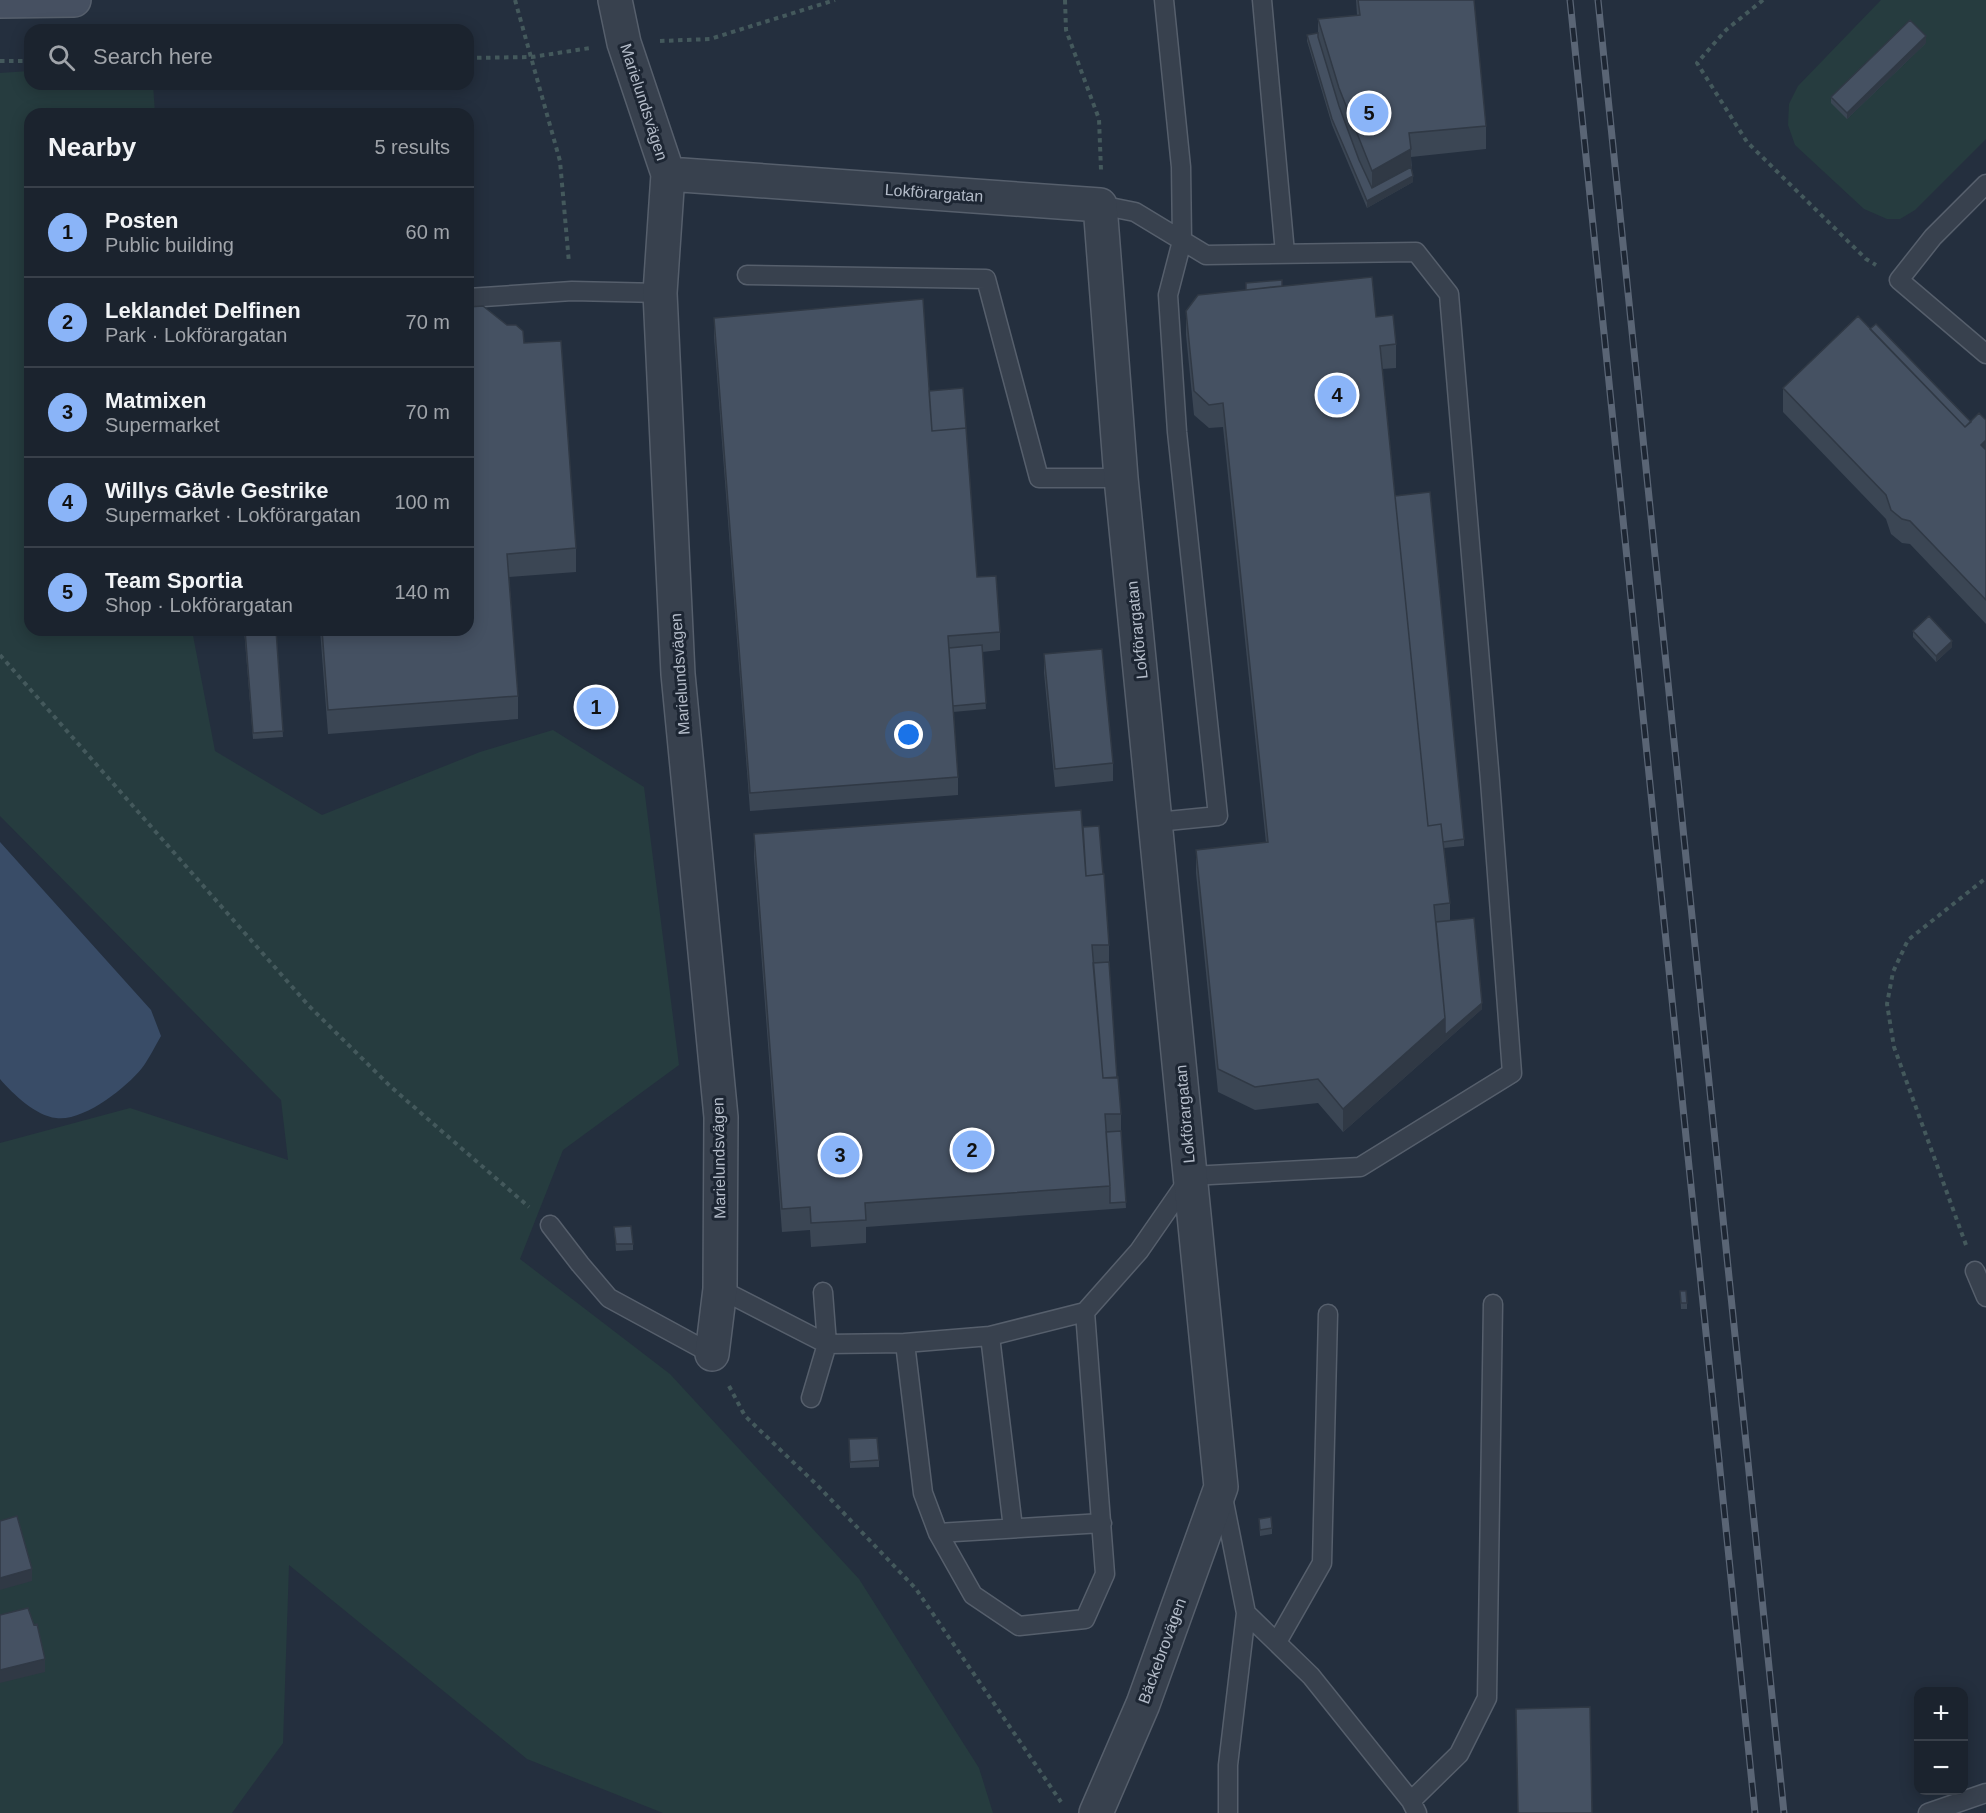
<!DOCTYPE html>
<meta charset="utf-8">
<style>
body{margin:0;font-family:Arial,sans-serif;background:#242b36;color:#f1f3f6}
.controls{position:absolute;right:18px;bottom:18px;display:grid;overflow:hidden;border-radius:12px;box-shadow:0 3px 15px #0003}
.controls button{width:54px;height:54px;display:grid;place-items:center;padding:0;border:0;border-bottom:2px solid #39404a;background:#1b232e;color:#f1f3f6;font:30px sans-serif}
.you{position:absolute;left:909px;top:735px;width:21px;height:21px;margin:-15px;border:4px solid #fff;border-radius:50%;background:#1a73e8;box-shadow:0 0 0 9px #1a73e833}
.badge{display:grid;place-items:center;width:39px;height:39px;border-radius:50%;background:#8ab4f8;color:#111;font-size:20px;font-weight:700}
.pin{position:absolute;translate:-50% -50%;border:3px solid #fff;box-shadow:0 2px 6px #0006}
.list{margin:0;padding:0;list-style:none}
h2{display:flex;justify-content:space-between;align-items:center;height:78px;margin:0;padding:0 24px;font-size:26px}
h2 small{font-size:20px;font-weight:400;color:#a0a4aa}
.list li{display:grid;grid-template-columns:39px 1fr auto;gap:18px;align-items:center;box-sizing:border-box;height:90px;padding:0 24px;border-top:2px solid #39404a}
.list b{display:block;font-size:22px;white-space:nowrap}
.list p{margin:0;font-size:20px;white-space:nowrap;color:#a0a4aa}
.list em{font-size:20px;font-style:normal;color:#a0a4aa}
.icon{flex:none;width:33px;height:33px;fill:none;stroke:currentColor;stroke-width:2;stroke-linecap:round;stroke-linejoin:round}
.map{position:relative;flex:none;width:1986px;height:1813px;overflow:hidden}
.search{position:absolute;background:#1b232e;box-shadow:0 3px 15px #0003;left:24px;top:24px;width:450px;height:66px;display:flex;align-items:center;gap:15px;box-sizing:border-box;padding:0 21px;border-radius:18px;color:#a0a4aa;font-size:22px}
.panel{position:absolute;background:#1b232e;box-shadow:0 3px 15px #0003;left:24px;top:108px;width:450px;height:528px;border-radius:18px}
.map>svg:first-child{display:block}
.green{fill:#263c3f}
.water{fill:#394c67}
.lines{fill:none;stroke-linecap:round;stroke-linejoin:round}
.lane-casing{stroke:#565f6c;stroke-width:21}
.street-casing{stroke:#565f6c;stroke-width:36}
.secondary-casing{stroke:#565f6c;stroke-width:36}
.path{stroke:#44595c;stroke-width:4;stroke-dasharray:4.5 4.5;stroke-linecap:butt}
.lane{stroke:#38414e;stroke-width:18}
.street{stroke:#38414e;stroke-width:33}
.secondary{stroke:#465061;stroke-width:33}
.rail-casing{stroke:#5a6575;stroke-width:7}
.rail{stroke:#1d2633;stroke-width:4.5;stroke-dasharray:14;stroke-linecap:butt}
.wall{fill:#3b4654}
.shaded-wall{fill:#303945}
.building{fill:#455162;stroke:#303945;stroke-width:1.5}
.labels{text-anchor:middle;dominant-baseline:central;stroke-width:6;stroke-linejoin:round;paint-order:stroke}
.street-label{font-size:16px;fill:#b4bcc9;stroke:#1d2633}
</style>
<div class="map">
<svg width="1986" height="1813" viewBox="0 0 1986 1813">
<rect width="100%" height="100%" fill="#242f3e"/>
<!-- green -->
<path class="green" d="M1881,0H1986V139L1915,210L1900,219H1887L1864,209L1795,145L1788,125L1789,104L1798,86Z
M30,71V84H153L155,114H30V630H192L215,751L322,815L480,752L553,730L644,787L679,1065L563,1150L520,1259L670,1374L859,1579L979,1768L993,1813H663L527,1759L289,1565L283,1743L232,1813H0V1143L130,1108L288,1160L281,1100L0,816V73Z"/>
<!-- water -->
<path class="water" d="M0,842L151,1010L161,1036C155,1046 149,1059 142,1068C126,1088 83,1122 56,1118C36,1116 13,1094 0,1079Z"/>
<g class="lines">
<!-- lane casing -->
<g class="lane-casing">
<path id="lane" d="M1262,0L1285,253
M1986,184L1933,237L1899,280L1986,354
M747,275L986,279L1039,478H1121
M468,298L572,291L660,293
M1157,822L1218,816L1177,432L1168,295L1182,241L1181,167L1164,0
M550,1225L580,1264L609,1298L712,1354
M1975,1271L1986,1297
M720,1289L827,1344L905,1343L990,1336L1085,1312L1139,1251L1191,1176L1360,1167L1512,1073L1490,781L1449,294L1416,252L1206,255L1135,212L1100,205
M990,1336L1013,1528
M905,1343L923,1493L938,1533L973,1595L1019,1626L1085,1619L1105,1574L1085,1312
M811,1398L827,1344L823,1292
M1223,1497L1246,1613L1228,1765V1813
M938,1533L1102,1523
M1246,1613L1311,1676L1411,1801L1417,1813
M1277,1642L1322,1563L1328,1314
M1411,1801L1459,1754L1487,1698L1493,1304
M1928,1813L1986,1793"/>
</g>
<!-- street casing -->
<g class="street-casing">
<path id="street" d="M615,0L624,43L668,174L660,293L678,674L721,1117L720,1289L712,1354
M668,174L1100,205L1121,478L1221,1487L1143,1704L1096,1813"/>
</g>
<!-- secondary casing -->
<g class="secondary-casing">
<path id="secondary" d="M0,1L74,0"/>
</g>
<!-- path -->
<path class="path" d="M515,0L560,161L569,263
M1065,0L1066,30L1099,119L1101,170
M1763,0L1726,30L1697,63L1747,142L1866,259L1876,265
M660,41L710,39L835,0
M468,58L532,57L590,48
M0,61H30
M0,655L309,1006L391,1087L529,1207
M1966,1245L1894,1047L1887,1004L1893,972L1908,940L1986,878
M729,1386L745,1416L817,1485L916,1589L1061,1802"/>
<!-- lane -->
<use href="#lane" class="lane"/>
<!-- street -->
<use href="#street" class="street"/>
<!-- secondary -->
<use href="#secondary" class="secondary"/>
<!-- rail casing -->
<g class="rail-casing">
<path id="rail" d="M1570,0L1755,1813
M1598,0L1784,1813"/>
</g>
<!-- rail -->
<use href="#rail" class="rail"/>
</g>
<!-- wall -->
<path class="wall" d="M1356,0H1474L1486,126V149L1411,157L1413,182L1367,208L1332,125L1307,41V35L1318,33V19L1357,15Z
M1926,43L1847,119L1831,103V97Z
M1246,283L1282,286L1376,317L1396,344V368L1382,369L1395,496L1464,839V846L1444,848L1450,903V921L1482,1009L1343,1132L1318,1103L1255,1110L1218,1092L1196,873V850L1266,843L1223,427L1209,428L1194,415L1186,335V311L1246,290Z
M468,307L524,343L576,548V572L509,577L518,696V719L328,734L320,630H468Z
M714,318L977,577L1000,632V650L982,652L986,709L953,712L958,777V795L750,811L714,337Z
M1870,329L1971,422L1986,420V624L1910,544L1902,543L1891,534L1886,519L1783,412V388Z
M244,630H276L283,737L253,739Z
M1913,631L1952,647L1936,662L1913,637Z
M1044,654L1113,763V781L1055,787L1044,673Z
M1083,827L1103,874L1109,945V962L1117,1078L1121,1114V1131L1126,1208L866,1227V1243L811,1247L810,1230L782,1232L754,857V834Z
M614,1227L633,1244V1250L616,1251Z
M1680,1291L1687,1303V1309H1681Z
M849,1439L879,1460V1467L850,1468Z
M1259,1519L1272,1528V1534L1260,1536Z"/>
<!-- shaded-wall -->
<path class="shaded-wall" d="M1926,36V43L1847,119V113Z
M1411,149V173L1372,194V171Z
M1413,176V182L1367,208V201Z
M1986,440V464L1981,445Z
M1952,641V647L1936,662V656Z
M1482,1003V1009L1343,1132V1109L1445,1018Z
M32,1569V1581L0,1590V1578Z
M45,1659V1672L0,1683V1670Z"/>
<!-- building -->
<path class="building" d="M1358,0H1474L1486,126L1409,133L1411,149L1372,171L1339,88L1318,19L1360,15Z
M1910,20L1926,36L1847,113L1831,97Z
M1318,33V37L1339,106L1359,160L1372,188L1411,167L1413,176L1367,201L1332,119L1307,35Z
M1372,277L1376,317L1393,315L1396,344L1380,346L1428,826L1441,824L1450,903L1434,905L1445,1018L1343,1109L1318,1079L1255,1087L1218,1069L1196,850L1268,842L1223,403L1209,405L1194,391L1186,311L1198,295Z
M1282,280V286L1246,290V283Z
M923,299L932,431L966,428L977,577L996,576L1000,632L948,636L958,777L750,793L714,318Z
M483,306L507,325H516L523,331L524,343L561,341L576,548L507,554L518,696L328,710L322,630H468V585H473L468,519V307Z
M1858,316L1965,427L1979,413L1986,420V440L1981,445L1986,450V600L1910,521L1902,519L1891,510L1886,495L1783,388Z
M1876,324L1971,422L1965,427L1870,329Z
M963,388L966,428L932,431L929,391Z
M1430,492L1464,839L1443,842L1441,824L1428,826L1395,496Z
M468,537L472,585H468Z
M1929,616L1952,641L1936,656L1913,631Z
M245,630H276L283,731L253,733Z
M982,645L986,703L953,706L949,648Z
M1102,649L1113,763L1055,769L1044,654Z
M1081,810L1086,876L1104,874L1109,945H1092L1103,1078L1118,1077L1121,1114H1105L1110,1186L865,1203L866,1220L811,1223L810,1207L782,1209L754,834Z
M1099,826L1103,874L1086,876L1083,827Z
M1474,918L1482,1003L1445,1035V1018L1436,922Z
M1109,962L1117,1078H1103L1093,963Z
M1121,1131L1126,1202L1110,1203V1186L1106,1132Z
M631,1226L633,1244H616L614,1227Z
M1680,1291H1686L1687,1303H1681Z
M877,1438L879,1460L850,1462L849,1439Z
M17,1516L32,1569L0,1578V1521Z
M1271,1517L1272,1528L1260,1530L1259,1519Z
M28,1608L34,1625L37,1624L45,1659L0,1670V1615Z
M1590,1707L1592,1813H1518L1516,1709Z"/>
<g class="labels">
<!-- street labels -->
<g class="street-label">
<text transform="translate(644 102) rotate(72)">Marielundsvägen</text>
<text transform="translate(934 193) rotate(4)">Lokförargatan</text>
<text transform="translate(1137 630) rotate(-96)">Lokförargatan</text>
<text transform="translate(680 674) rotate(-94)">Marielundsvägen</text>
<text transform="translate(1185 1114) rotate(-95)">Lokförargatan</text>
<text transform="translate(719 1158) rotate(-91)">Marielundsvägen</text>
<text transform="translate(1162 1651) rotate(-70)">Bäckebrovägen</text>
</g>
</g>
</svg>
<div class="controls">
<button>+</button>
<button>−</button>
</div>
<div class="you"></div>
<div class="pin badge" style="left:596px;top:707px">1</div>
<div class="pin badge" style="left:972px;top:1150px">2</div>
<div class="pin badge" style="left:840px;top:1155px">3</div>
<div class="pin badge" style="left:1337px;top:395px">4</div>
<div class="pin badge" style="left:1369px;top:113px">5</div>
<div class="search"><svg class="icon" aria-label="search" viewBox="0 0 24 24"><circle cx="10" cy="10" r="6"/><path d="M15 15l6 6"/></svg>Search here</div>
<section class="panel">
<h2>Nearby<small>5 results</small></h2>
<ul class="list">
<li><span class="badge">1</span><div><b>Posten</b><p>Public building</p></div><em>60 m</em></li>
<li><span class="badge">2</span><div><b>Leklandet Delfinen</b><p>Park · Lokförargatan</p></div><em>70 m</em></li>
<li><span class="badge">3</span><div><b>Matmixen</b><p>Supermarket</p></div><em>70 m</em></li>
<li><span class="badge">4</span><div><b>Willys Gävle Gestrike</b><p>Supermarket · Lokförargatan</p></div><em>100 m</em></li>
<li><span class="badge">5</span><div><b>Team Sportia</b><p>Shop · Lokförargatan</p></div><em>140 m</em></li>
</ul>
</section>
</div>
